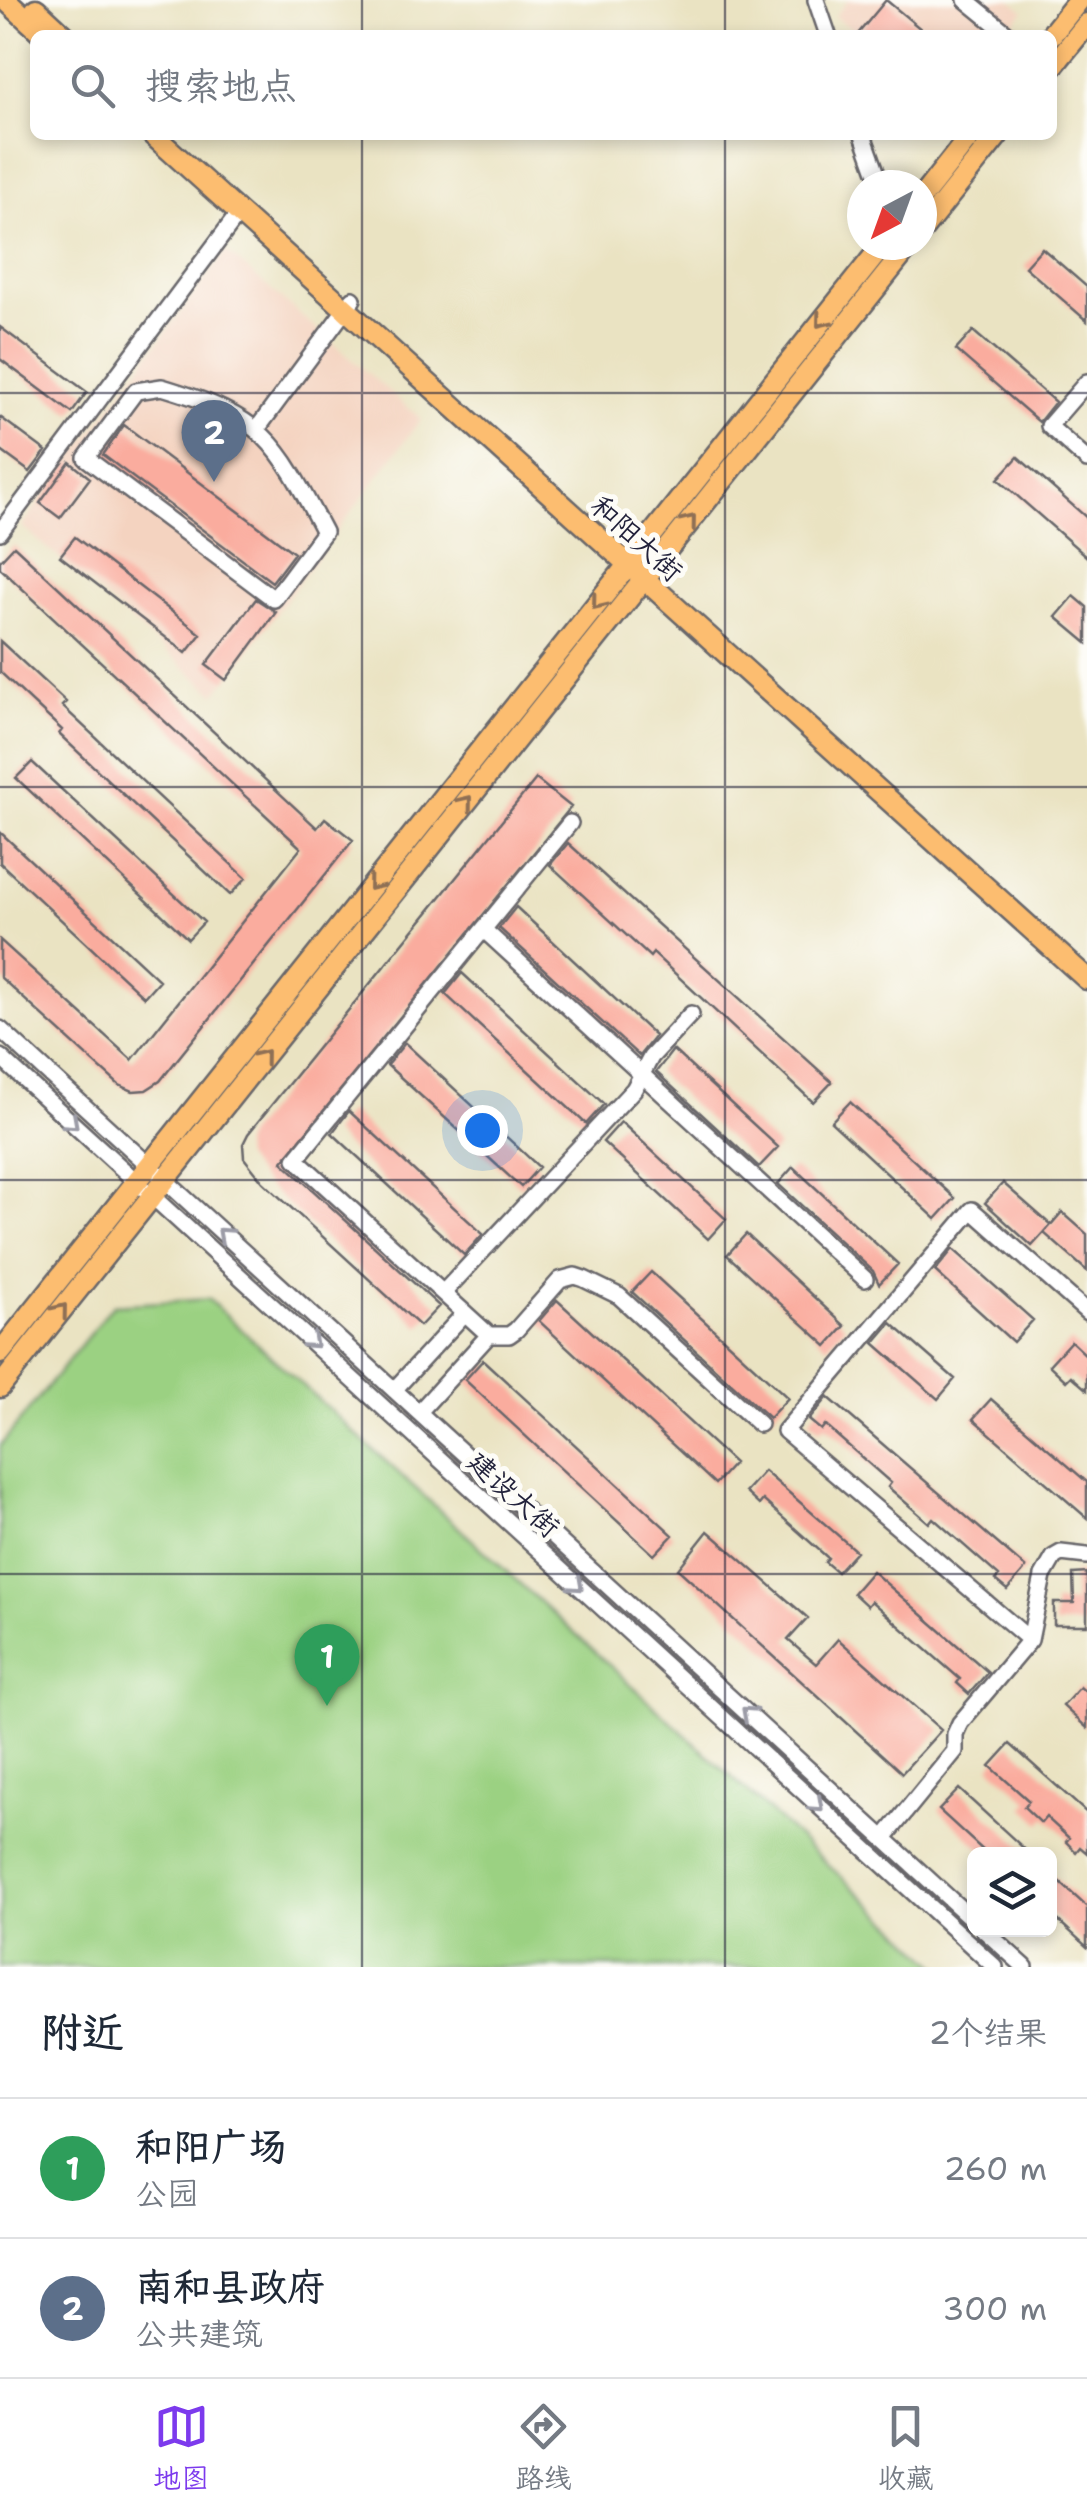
<!DOCTYPE html>
<html lang="zh">
<meta charset="utf-8">
<style>
body{margin:0;font-family:"Shantell Sans","LXGW WenKai TC",sans-serif;background:#f2f2f3;color:#1f2937}
.controls{position:absolute;right:30px;bottom:30px;display:grid;overflow:hidden;border-radius:15px;box-shadow:0 5px 15px #0003}
.controls button{width:90px;height:90px;display:grid;place-items:center;padding:0;border:0;border-bottom:2px solid #e0e1e3;background:#fff;color:#1f2937;font:50px sans-serif}
.compass{position:absolute;left:847px;top:170px;width:90px;height:90px;border-radius:50%;background:#fff;box-shadow:0 5px 15px #0003;rotate:221deg}
.you{position:absolute;left:482px;top:1130px;width:35px;height:35px;margin:-25px;border:8px solid #fff;border-radius:50%;background:#1a73e8;box-shadow:0 0 0 15px #1a73e833}
.badge{display:grid;place-items:center;width:65px;height:65px;border-radius:50%;background:#7c3aed;color:#fff;font-size:32px;font-weight:700}
.pin{position:absolute;translate:-50% -82px;filter:drop-shadow(0 2px 5px #0008)}
.pin::after{content:'';position:absolute;top:52px;width:35px;height:30px;background:inherit;clip-path:polygon(0 0,100% 0,50% 100%)}
.list{margin:0;padding:0;list-style:none}
h2{display:flex;justify-content:space-between;align-items:center;height:130px;margin:0;padding:0 40px;font-size:42px}
h2 small{font-size:32px;font-weight:400;color:#747a83}
.list li{display:grid;grid-template-columns:65px 1fr auto;gap:30px;align-items:center;box-sizing:border-box;height:140px;padding:0 40px;border-top:2px solid #e0e1e3}
.list b{display:block;font-size:38px;white-space:nowrap}
.list p{margin:0;font-size:32px;white-space:nowrap;color:#747a83}
.list em{font-size:32px;font-style:normal;color:#747a83}
.icon{flex:none;width:55px;height:55px;fill:none;stroke:currentColor;stroke-width:2;stroke-linecap:round;stroke-linejoin:round}
.map{position:relative;flex:none;width:1087px;height:1967px;overflow:hidden}
.search{position:absolute;background:#fff;box-shadow:0 5px 15px #0003;left:30px;right:30px;top:30px;height:110px;display:flex;align-items:center;gap:25px;box-sizing:border-box;padding:0 35px;border-radius:15px;color:#747a83;font-size:38px}
.sheet{height:410px;background:#fff}
nav{display:flex;justify-content:space-around;align-items:center;box-sizing:border-box;height:140px;border-top:2px solid #e0e1e3;background:#fff;font-size:28px;color:#747a83}
nav a{display:grid;justify-items:center;gap:5px}
nav .on{color:#7c3aed}
.map>svg:first-child{display:block}
.built{fill:#f4d3c0}
.green{fill:#9bd182;stroke:#5e7a5e;stroke-width:2.5}
.building{fill:#faac9e}
.lines{fill:none;stroke-linecap:round;stroke-linejoin:round}
.minor-casing{stroke:#68666a;stroke-width:20}
.major-casing{stroke:#68666a;stroke-width:25}
.minor{stroke:#fff;stroke-width:15}
.major{stroke:#fcbd6f;stroke-width:20}
.oneway{stroke:#8f7055}
.oneway2{stroke:#9c9ca7}
.grid{fill:none;stroke:#22223b;stroke-width:2.5;stroke-opacity:0.55}
.labels{text-anchor:middle;dominant-baseline:central;stroke-width:10;stroke-linejoin:round;paint-order:stroke}
.street-label{font-size:28px;fill:#22223b;stroke:#fdfcf7}
</style>
<div class="map">
<svg width="1087" height="1967" viewBox="0 0 1087 1967">
<rect width="100%" height="100%" fill="#fdfcf7"/>
<filter id="ink" filterUnits="userSpaceOnUse"><feTurbulence type="fractalNoise" baseFrequency=".01" numOctaves="2"/><feDisplacementMap in="SourceGraphic" scale="20" xChannelSelector="R" yChannelSelector="G"/><feConvolveMatrix kernelMatrix="1 2 1 2 8 2 1 2 1" color-interpolation-filters="sRGB"/></filter>
<filter id="wash" filterUnits="userSpaceOnUse"><feTurbulence type="fractalNoise" baseFrequency=".0048" numOctaves="4" result="noise"/><feDisplacementMap in="SourceGraphic" scale="40" xChannelSelector="R" yChannelSelector="G"/><feGaussianBlur stdDeviation="2.25" result="paint"/><feColorMatrix in="noise" values="0 0 0 0 0 0 0 0 0 0 0 0 0 0 0 0 0 1.4 0 .05"/><feComposite in="paint" operator="in"/></filter>
<g filter="url(#wash)">
<rect width="100%" height="100%" fill="#eae3c2"/>
<!-- built -->
<path class="built" d="M848,0H1011L1024,11L1004,35H859L835,16Z
M226,251L421,419L215,694L22,526Z"/>
<!-- green -->
<path class="green" d="M208,1299L940,1967H0V1446L113,1305Z"/>
<g id="blocks">
<!-- building -->
<path class="building" d="M886,0L928,35H857Z
M1042,248L1087,287V321L1025,267Z
M0,327L87,392L72,413L0,359Z
M973,331L1055,402L1039,422L956,350Z
M0,417L46,451L30,472L0,450Z
M124,425L294,553L272,582L103,455Z
M1018,457L1087,518V557L998,479Z
M70,462L90,478L60,518L40,503Z
M75,537L201,634L186,653L60,556Z
M14,546L317,828L325,818L353,840L160,1081L146,1090L133,1091L119,1085L0,977V940L132,1060L301,848L0,568V561Z
M1074,596L1087,607V643L1056,617Z
M256,599L276,612L226,680L206,665Z
M0,641L66,702L62,706L246,878L230,895L59,734L62,730L0,672Z
M32,762L204,922L188,939L16,778Z
M536,779L571,807L282,1162L439,1306L420,1326L263,1182L244,1158L243,1144L248,1134Z
M0,832L159,980L144,997L0,863Z
M568,843L832,1082L813,1102L653,953L650,957L550,865Z
M516,907L655,1036L639,1056L499,928Z
M462,973L604,1104L586,1124L445,994Z
M405,1043L539,1167L521,1187L387,1065Z
M673,1050L778,1147L759,1167L656,1072Z
M850,1102L955,1198L936,1219L831,1122Z
M349,1111L483,1234L464,1255L332,1133Z
M621,1122L726,1219L708,1239L603,1142Z
M793,1167L898,1264L879,1284L873,1271L778,1184Z
M1003,1183L1051,1225L1032,1246L985,1203Z
M1062,1212L1087,1234V1271L1044,1233Z
M746,1234L845,1326L827,1346L727,1255Z
M953,1249L1033,1320L1013,1342L935,1271Z
M651,1272L788,1398L769,1418L632,1292Z
M557,1300L734,1463L715,1484L539,1321Z
M891,1323L955,1379L938,1399L874,1343Z
M1071,1341L1087,1356V1390L1071,1376L1066,1381L1049,1365Z
M483,1360L673,1535L654,1555L465,1380Z
M828,1397L1026,1568L1007,1590L995,1580L999,1576L933,1518L929,1523L888,1487L891,1483L825,1425L821,1430L809,1420Z
M991,1399L1087,1482V1518L973,1419Z
M764,1471L856,1551L837,1572L825,1562L828,1558L763,1500L759,1505L745,1492Z
M708,1531L808,1618L788,1640L816,1664L838,1639L941,1730L902,1773L678,1569Z
M872,1571L988,1672L969,1694L957,1683L960,1679L871,1601L867,1606L853,1593Z
M1087,1573V1625H1054V1603H1074L1073,1574Z
M1080,1687L1087,1693V1728L1063,1706Z
M1010,1744L1087,1813V1853L1080,1847L1076,1852L1066,1842L1069,1838L1046,1817L1041,1823L1024,1807L1029,1801L990,1766Z
M959,1789L1030,1854H987L939,1810Z
M1050,1873L1087,1907V1947L1050,1913Z"/>
</g>
</g>
<g filter="url(#ink)">
<use href="#blocks" fill-opacity="0" stroke="#68666a" stroke-width="2.5"/>
<g class="lines">
<!-- minor casing -->
<g class="minor-casing">
<path id="minor" d="M816,0L828,35
M966,0L1009,35
M863,135L881,185
M1087,382L1049,426L1087,460
M162,387C265,418 276,440 324,532L274,599L86,458L136,391Z
M257,429L353,299
M0,532L239,213
M570,823L296,1159L489,1335H509L516,1330L560,1280L575,1276L584,1279L619,1296L759,1424
M484,930L865,1279
M0,1029L974,1921
M0,1057L995,1967
M443,1293L634,1089L651,1057L691,1014
M394,1390L465,1313
M419,1412L489,1335
M1030,1640L785,1431L972,1210L1087,1312
M884,1838L955,1751V1734L960,1723L1030,1640L1043,1576L1054,1557L1061,1553L1087,1556
M984,1930L1025,1967"/>
</g>
<!-- major casing -->
<g class="major-casing">
<path id="major" d="M6,0L44,35
M36,9L64,35
M1051,35L1079,0
M1052,67L1087,24
M153,135L1087,979
M922,197L971,135
M922,230L998,135
M0,1353L883,245
M0,1387L910,245"/>
</g>
<!-- minor -->
<use href="#minor" class="minor"/>
<!-- major -->
<use href="#major" class="major"/>
</g>
<!-- one-way arrows -->
<defs><path id="oneway-chevron" d="M-2-3.5L2.5 0L-2 3.5" fill="none" stroke-width="1.6" stroke-linecap="round" stroke-linejoin="round" transform="scale(2.5)"/></defs>
<g class="oneway">
<use href="#oneway-chevron" transform="translate(822 321) rotate(129)"/>
<use href="#oneway-chevron" transform="translate(690 521) rotate(-51)"/>
<use href="#oneway-chevron" transform="translate(598 603) rotate(129)"/>
<use href="#oneway-chevron" transform="translate(466 802) rotate(-51)"/>
<use href="#oneway-chevron" transform="translate(374 884) rotate(129)"/>
<use href="#oneway-chevron" transform="translate(263 1056) rotate(-51)"/>
<use href="#oneway-chevron" transform="translate(61 1310) rotate(-51)"/>
</g>
<g class="oneway2">
<use href="#oneway-chevron" transform="translate(72 1123) rotate(42)"/>
<use href="#oneway-chevron" transform="translate(224 1234) rotate(-138)"/>
<use href="#oneway-chevron" transform="translate(312 1342) rotate(42)"/>
<use href="#oneway-chevron" transform="translate(577 1585) rotate(42)"/>
<use href="#oneway-chevron" transform="translate(748 1713) rotate(-138)"/>
<use href="#oneway-chevron" transform="translate(817 1805) rotate(42)"/>
</g>
</g>
<!-- grid -->
<path class="grid" d="M362,0V35M725,0V35M362,135V1967M725,135V1967M0,393H1087M0,787H1087M0,1180H1087M0,1574H1087"/>
<g class="labels">
<!-- street labels -->
<g class="street-label">
<text transform="translate(637 538) rotate(42)">和阳大街</text>
<text transform="translate(514 1494) rotate(42)">建设大街</text>
</g>
</g>
</svg>
<div class="controls">
<button><svg class="icon" aria-label="layers" viewBox="0 0 24 24"><path d="M12 4l9 5-9 5-9-5zM3 14l9 5 9-5"/></svg></button>
</div>
<svg class="compass" viewBox="-18 -18 36 36"><path d="M0-13l5 13h-10z" fill="#e53935"/><path d="M0 13l5-13h-10z" fill="#747a83"/></svg>
<div class="you"></div>
<div class="pin badge" style="left:327px;top:1706px;background:#2e9e5b">1</div>
<div class="pin badge" style="left:214px;top:482px;background:#5c6f8a">2</div>
<div class="search"><svg class="icon" aria-label="search" viewBox="0 0 24 24"><circle cx="10" cy="10" r="6"/><path d="M15 15l6 6"/></svg>搜索地点</div>
</div>
<section class="sheet">
<h2>附近<small>2个结果</small></h2>
<ul class="list">
<li><span class="badge" style="background:#2e9e5b">1</span><div><b>和阳广场</b><p>公园</p></div><em>260 m</em></li>
<li><span class="badge" style="background:#5c6f8a">2</span><div><b>南和县政府</b><p>公共建筑</p></div><em>300 m</em></li>
</ul>
</section>
<nav>
<a class="on"><svg class="icon" aria-label="map" viewBox="0 0 24 24"><path d="M3 6l6-2 6 2 6-2v14l-6 2-6-2-6 2zM9 4v14M15 6v14"/></svg>地图</a>
<a><svg class="icon" aria-label="directions" viewBox="0 0 24 24"><path d="M12 3l9 9-9 9-9-9zM9 14v-3h6M13 9l2 2-2 2"/></svg>路线</a>
<a><svg class="icon" aria-label="saved" viewBox="0 0 24 24"><path d="M7 4h10v16l-5-4-5 4z"/></svg>收藏</a>
</nav>
